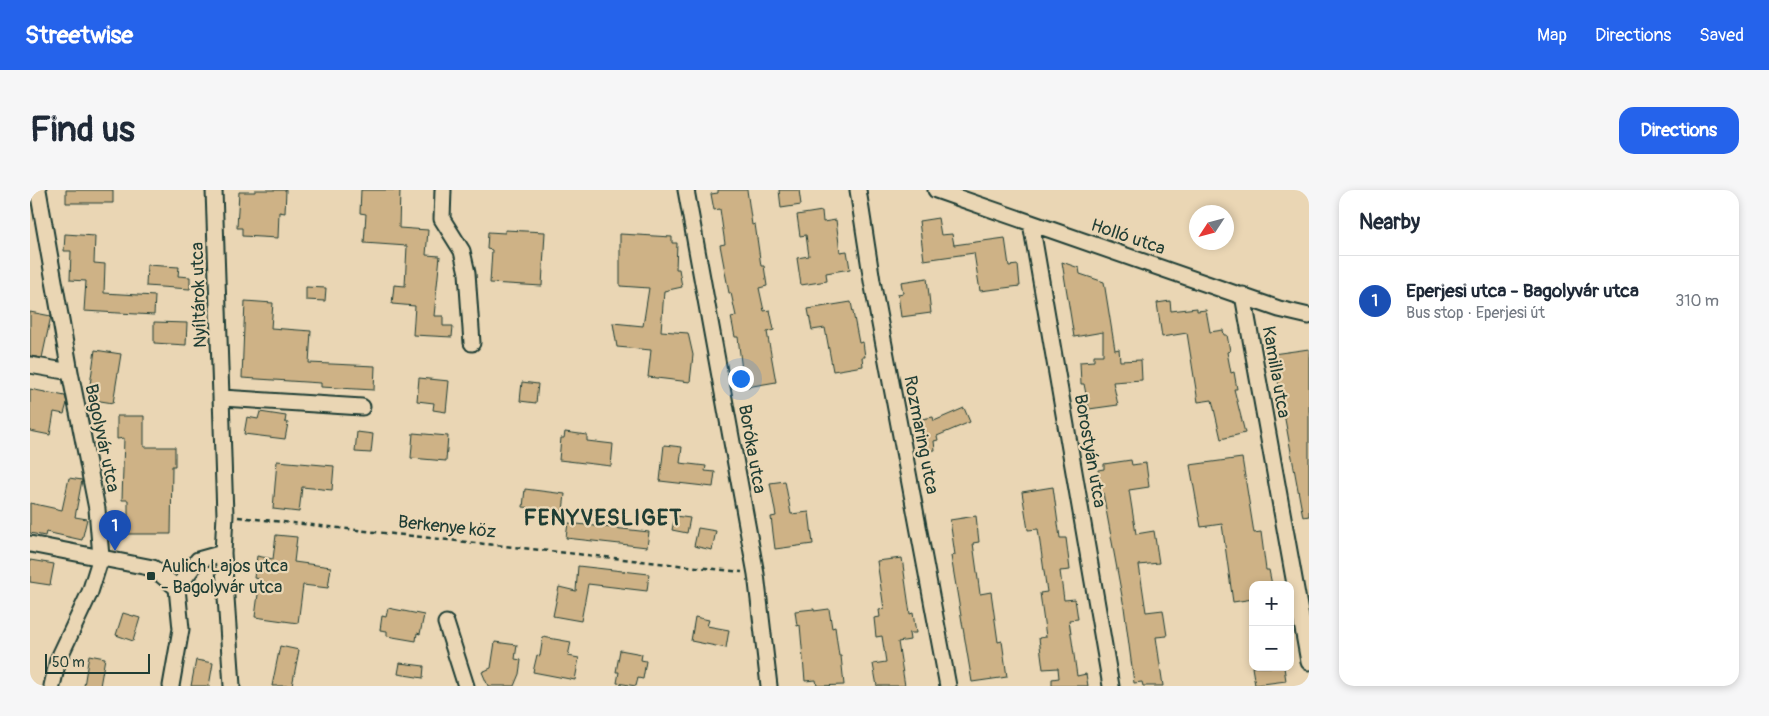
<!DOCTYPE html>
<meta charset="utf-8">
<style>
body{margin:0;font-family:Pangolin,sans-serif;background:#f6f6f7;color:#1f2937}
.controls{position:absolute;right:15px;bottom:15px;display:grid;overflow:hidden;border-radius:10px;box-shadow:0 2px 8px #0003}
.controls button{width:45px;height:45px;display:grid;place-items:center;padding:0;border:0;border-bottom:1px solid #e0e1e3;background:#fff;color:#1f2937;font:25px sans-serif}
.compass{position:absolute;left:1159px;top:15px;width:45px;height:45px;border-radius:50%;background:#fff;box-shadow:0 2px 8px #0003;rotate:234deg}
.scale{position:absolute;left:15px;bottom:12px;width:105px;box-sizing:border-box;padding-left:5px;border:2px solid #1f3d34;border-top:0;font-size:14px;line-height:18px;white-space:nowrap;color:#1f3d34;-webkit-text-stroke:4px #ead6b4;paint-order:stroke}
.you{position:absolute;left:710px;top:188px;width:18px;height:18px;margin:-12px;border:4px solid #fff;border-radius:50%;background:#1a73e8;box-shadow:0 0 0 8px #1a73e833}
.badge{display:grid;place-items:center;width:32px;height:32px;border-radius:50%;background:#2563eb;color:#fff;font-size:16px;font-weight:700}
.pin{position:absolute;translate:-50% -41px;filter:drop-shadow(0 1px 2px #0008)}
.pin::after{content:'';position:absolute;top:26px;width:18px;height:15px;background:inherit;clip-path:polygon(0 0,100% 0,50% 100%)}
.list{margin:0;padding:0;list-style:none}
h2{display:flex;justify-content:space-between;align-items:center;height:65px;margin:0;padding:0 20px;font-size:21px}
h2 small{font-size:16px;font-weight:400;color:#747a83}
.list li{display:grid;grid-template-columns:32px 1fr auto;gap:15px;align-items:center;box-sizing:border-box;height:90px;padding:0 20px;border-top:1px solid #e0e1e3}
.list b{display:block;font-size:19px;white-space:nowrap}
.list p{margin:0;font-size:16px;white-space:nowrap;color:#747a83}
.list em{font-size:16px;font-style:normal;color:#747a83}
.map{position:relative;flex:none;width:1279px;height:496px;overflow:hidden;border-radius:15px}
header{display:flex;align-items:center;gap:30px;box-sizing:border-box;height:70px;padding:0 25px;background:#2563eb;color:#fff}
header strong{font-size:24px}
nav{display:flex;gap:28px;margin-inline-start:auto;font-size:18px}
.intro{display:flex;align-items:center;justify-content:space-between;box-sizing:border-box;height:120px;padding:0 30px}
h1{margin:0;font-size:35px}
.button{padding:12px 22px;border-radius:15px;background:#2563eb;color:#fff;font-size:18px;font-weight:700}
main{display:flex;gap:30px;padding:0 30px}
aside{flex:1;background:#fff;border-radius:15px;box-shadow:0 2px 8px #0003}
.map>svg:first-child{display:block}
.building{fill:#ceb286;stroke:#1f3d34}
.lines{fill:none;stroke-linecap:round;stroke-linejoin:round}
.minor-casing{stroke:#1f3d34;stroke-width:19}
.path{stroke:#1f3d34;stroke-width:2.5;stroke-dasharray:5 4;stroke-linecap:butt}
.minor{stroke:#ead6b4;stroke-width:15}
.poi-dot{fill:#1f3d34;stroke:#ead6b4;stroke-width:2}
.labels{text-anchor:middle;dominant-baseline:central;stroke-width:4.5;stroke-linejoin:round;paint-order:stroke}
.street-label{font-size:18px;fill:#1f3d34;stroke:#ead6b4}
.poi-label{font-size:18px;fill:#1f3d34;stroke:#ead6b4;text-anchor:start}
.district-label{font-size:22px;font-weight:bold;letter-spacing:1px;fill:#1f3d34;stroke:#ead6b4}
</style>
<header>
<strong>Streetwise</strong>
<nav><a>Map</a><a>Directions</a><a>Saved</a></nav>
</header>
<div class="intro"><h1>Find us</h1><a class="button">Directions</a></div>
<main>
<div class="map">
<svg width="1279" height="496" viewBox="0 0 1279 496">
<rect width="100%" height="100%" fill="#ead6b4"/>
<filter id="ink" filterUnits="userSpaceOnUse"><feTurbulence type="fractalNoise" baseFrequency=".02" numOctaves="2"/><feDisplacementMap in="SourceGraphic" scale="10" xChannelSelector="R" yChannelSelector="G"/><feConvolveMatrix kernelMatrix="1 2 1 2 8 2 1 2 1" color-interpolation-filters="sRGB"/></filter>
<g filter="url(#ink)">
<!-- building -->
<path class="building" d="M36,0H83V13H36Z
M225,0H256L255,23L249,22L248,48L212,46V38H207L209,2H225Z
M331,0H370L369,38L398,40L396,65L410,66L404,126H413V136H423L422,147L383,145L385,116L362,114L364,95L375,96L377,56L334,53L336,24L330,23Z
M688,0H717L722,35L725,34L731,76H734L737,96L729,98L734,121L740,120L744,140L737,142L746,192L717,197L716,189H713L708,147H705L701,127L706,126L701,103H699L690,55L695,54L690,19L684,20L681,4L688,3Z
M749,0H769L771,15L751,18Z
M792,21L793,32L806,30L810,62L817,61L820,79L796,83L797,91L771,95L767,68L779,66L776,45L770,46L767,25Z
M908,28L911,45L922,44L924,55L975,48L979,76L988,75L990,96L950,101L944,63L894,70L889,31Z
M475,40L515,42L512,96L460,93L462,60L457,59L458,42L475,43Z
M35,44L65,46L64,73L75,74L74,103L125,106L124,125L54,121L56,91L40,90L41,61H34Z
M590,44L642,47V53H647L646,79H649L652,97L634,101L631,141L658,143L663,165L660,192L618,187L621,160L587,157L583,133L613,136L619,98L590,96Z
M1032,72L1049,78L1050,84L1074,92L1085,160L1089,159L1090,171L1111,170L1112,190L1083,192L1088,215L1059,219L1054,194H1051L1050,172L1064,171V165H1073V142L1044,147Z
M117,75L149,77L148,86L160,87V99L116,96Z
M897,88L901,123L871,127L868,104L873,103L871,92Z
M276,97L296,98L295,111L276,110Z
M215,111L243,113L241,138L281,141L279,173L345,176L344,200L291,197V193L212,188Z
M1140,111L1141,121L1167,118V121L1176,120L1180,142L1193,140L1194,145H1197L1200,161L1197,162L1201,183L1204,182L1207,199H1204L1215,243L1191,249L1182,210L1168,212L1157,143L1132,147L1127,113Z
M821,112L829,153L833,152L835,167H832L833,176L803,181L795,138L782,140L778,119Z
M0,122L21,126L12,168L0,166Z
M124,132L157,133L156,155L124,153Z
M1279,159V326L1273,327L1243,164Z
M65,160L91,164L83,213L58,209Z
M389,188L419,191L416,222L403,220L404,213L387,211Z
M492,192L508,194L506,213L490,211Z
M0,199L35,206L37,213L34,224L24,222L20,245L0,241Z
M934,218L940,232L907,246L908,250L904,251L905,260L893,262L886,230L903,227L904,231Z
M230,222L256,226L255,232L258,233L255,249L214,244L217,227L228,229Z
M87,226H114V257H145V276H142L141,344H98V310H92L94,248L87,249Z
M327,242L343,244L341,263L325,262Z
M535,242L557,245V251L583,254L581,276L529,270L531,248H534Z
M383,243L418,246L416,271L381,268Z
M634,255L652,257L650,273L676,276L675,281L685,282L683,297L630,291Z
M1212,268L1224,343L1231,342L1236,380H1239L1242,395H1223V409L1203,412L1192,334L1171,337L1160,275Z
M1101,270L1102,275L1116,273L1119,297L1099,300L1106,344L1124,341L1129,373L1109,375L1116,422L1133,420L1137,446L1126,447L1133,496H1113L1112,492L1104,493L1094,417L1073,303L1071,304L1068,280L1074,279V274Z
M247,271L304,276L302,300L272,297L269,322L243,319Z
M39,288L52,290L45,327L57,329L52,350L16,342L15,346L0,343V313L32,320Z
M755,291L761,324L779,322L783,354L745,359L741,327L746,326L740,293Z
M1023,297L1030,348H1036L1040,380L1030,381L1034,410L1045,409L1048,429L1039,430L1047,486L1056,484L1058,496H1022V489L1029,488L1028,478L1013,479L1009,448L1016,447L1010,403L1017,402L1008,339L998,340L992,302Z
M495,299L535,304L533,321L493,317Z
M645,326L660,328L657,343L642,340Z
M946,326L949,352L943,353L950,404L961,402L968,452L972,451L977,487L942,492L921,366L925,365L920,330Z
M538,333L619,342L617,357L536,348Z
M668,338L686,341L682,360L664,356Z
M246,345L267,347L264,372L301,377L298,398L273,395L268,433L225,427L230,389L224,388L227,366L243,369Z
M872,368L880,424L883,423L886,443H879L880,450L868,452L875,496H847L843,474L856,472L852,446L846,447L844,428L850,427L849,420L854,419L847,371Z
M0,370L24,374L20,395L0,392Z
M548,376L619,384L617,401L558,394L551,431L523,426L529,397L546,401Z
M358,418L394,425L390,444L387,443L386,451L357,446V441L350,440L352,426L356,427Z
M784,419V421L799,419L802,438L805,437L809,466H811L814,495L787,496L786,490L775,491L770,435L767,436L765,421Z
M93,423L110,428L103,451L86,445Z
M665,427L679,430L677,436L699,440L696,458L661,451Z
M513,447L541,452L538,466L549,468L545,490L503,482L507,465L510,466Z
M465,452L487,455L485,469L491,470L489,484L484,496H458L452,482L461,478Z
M250,456L269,460L262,496H242Z
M590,460L612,464L611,470L616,471L613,489L608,488L606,496L587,493L589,482H586Z
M59,465L75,468L70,496H54Z
M166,470L183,473L179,496H161Z
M370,473L394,476L393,488L368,484Z
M1222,477H1254L1256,491L1225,495Z"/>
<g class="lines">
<!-- minor casing -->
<g class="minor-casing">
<path id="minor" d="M8,0L40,182L67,319L71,367L60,402L28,470L22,496
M184,0L195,325L193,363L202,496
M413,0L412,29L432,61L437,83L442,153
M656,0L726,384L739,496
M828,0L842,91L918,496
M906,0L1249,119L1279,126
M1001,33L1081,496
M1213,105L1279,472
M0,175L40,182
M192,208L332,217
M0,354L123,378L147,398L151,439L141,496
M147,398L168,370L193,363
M416,433L436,496"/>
</g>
<!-- path -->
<path class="path" d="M208,327L712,382"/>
<!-- minor -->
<use href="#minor" class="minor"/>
</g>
</g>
<!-- markers -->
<rect class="poi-dot" x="116" y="381" width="10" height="10" rx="2.5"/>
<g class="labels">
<!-- street labels -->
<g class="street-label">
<text transform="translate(1098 47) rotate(19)">Holló utca</text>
<text transform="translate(169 105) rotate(-92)">Nyíltárok utca</text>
<text transform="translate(1246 182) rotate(80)">Kamilla utca</text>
<text transform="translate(891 245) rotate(79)">Rozmaring utca</text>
<text transform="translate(72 248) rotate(78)">Bagolyvár utca</text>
<text transform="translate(722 259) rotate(80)">Boróka utca</text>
<text transform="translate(1060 261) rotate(80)">Borostyán utca</text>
<text transform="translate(417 337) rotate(6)">Berkenye köz</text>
</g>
<!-- poi labels -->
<g class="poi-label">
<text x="131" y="376">Aulich Lajos utca<tspan x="131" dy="21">- Bagolyvár utca</tspan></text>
</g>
<!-- district labels -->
<g class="district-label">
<text x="573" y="328">FENYVESLIGET</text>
</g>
</g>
</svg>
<div class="controls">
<button>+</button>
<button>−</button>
</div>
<svg class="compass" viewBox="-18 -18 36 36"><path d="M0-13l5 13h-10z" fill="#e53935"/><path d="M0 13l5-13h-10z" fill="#747a83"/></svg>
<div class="scale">50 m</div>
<div class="you"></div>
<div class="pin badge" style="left:85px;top:361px;background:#1a4fb4">1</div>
</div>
<aside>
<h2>Nearby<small></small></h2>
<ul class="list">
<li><span class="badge" style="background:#1a4fb4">1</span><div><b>Eperjesi utca - Bagolyvár utca</b><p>Bus stop · Eperjesi út</p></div><em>310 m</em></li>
</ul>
</aside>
</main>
